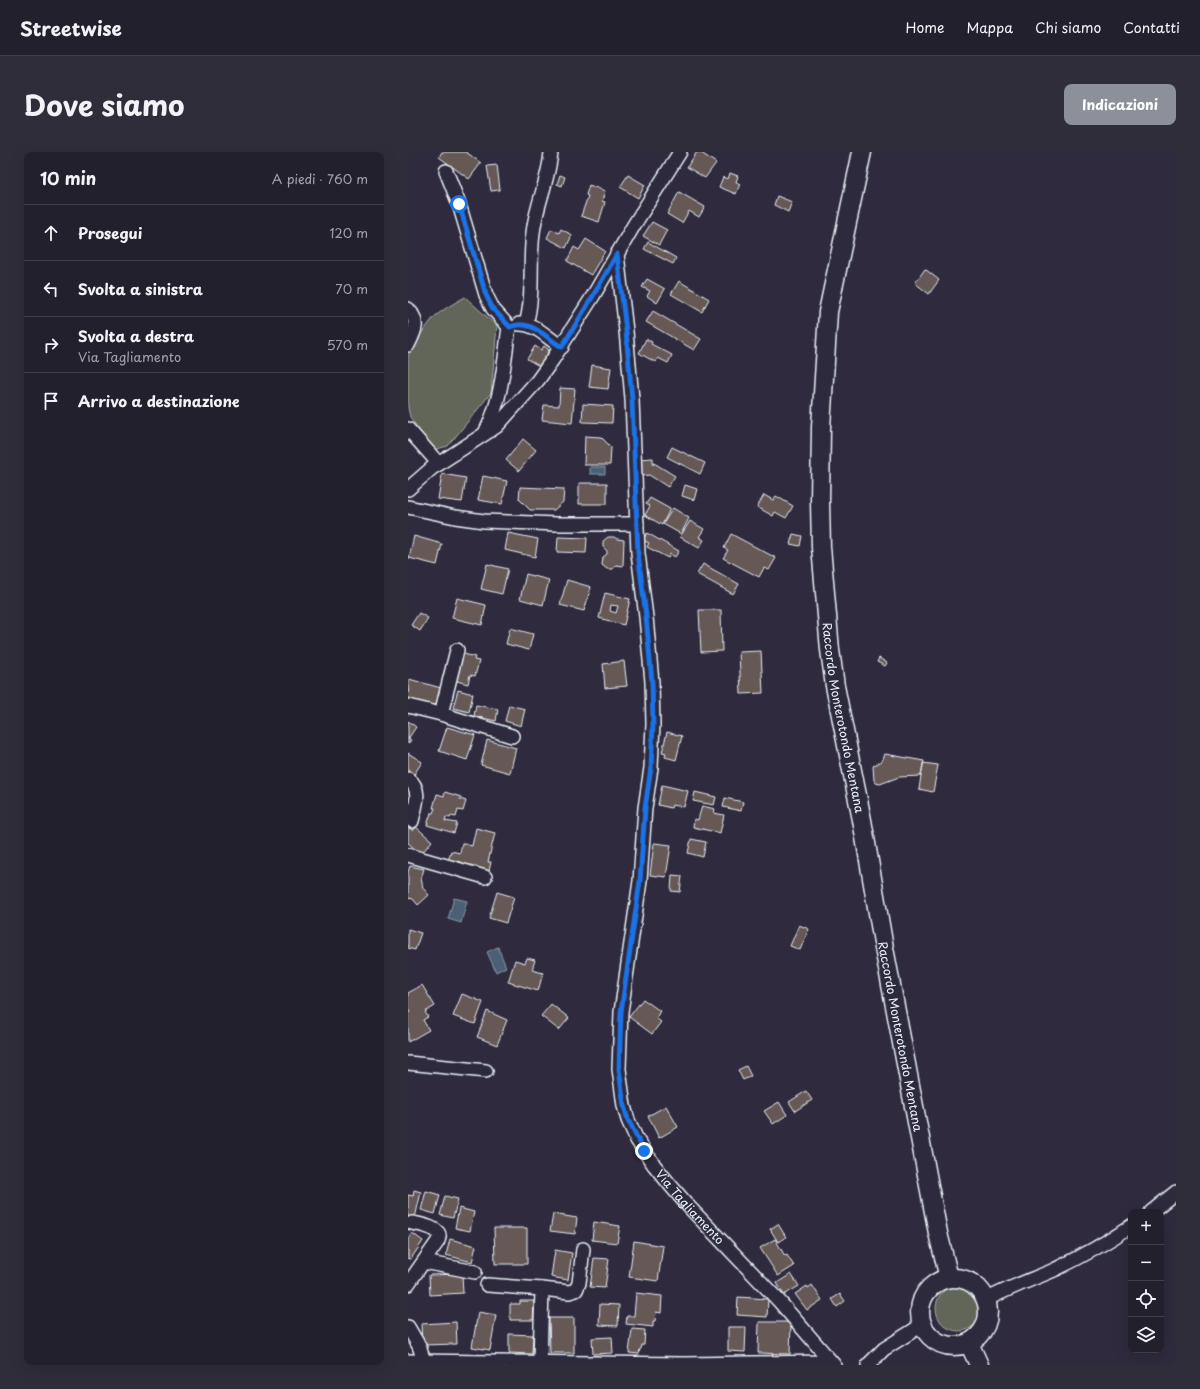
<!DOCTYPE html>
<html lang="it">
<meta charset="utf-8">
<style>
body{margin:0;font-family:"Playpen Sans",sans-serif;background:#2f2d3a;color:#f1f3f6}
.controls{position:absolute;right:12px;bottom:12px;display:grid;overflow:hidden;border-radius:8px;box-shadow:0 4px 16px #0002}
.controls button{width:36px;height:36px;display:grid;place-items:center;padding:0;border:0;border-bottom:1px solid #403e4a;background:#23202e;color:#f1f3f6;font:20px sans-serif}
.stop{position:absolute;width:12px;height:12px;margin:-9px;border:3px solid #1a73e8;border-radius:50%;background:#fff}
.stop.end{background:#1a73e8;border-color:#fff;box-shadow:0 1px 4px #0008}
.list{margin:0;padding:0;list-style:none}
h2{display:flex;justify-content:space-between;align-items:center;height:52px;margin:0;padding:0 16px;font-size:17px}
h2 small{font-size:13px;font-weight:400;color:#a3a3aa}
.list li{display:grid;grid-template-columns:26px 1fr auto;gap:12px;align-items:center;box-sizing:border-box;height:56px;padding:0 16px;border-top:1px solid #403e4a}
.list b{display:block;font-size:15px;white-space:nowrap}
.list p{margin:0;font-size:13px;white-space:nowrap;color:#a3a3aa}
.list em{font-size:13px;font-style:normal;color:#a3a3aa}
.icon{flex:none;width:22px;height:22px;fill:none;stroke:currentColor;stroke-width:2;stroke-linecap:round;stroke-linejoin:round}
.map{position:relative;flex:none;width:768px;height:1213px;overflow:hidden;border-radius:8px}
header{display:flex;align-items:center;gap:24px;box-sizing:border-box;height:56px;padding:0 20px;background:#23202e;border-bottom:1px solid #403e4a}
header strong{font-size:19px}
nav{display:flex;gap:22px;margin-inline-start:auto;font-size:14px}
.intro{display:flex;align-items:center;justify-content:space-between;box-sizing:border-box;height:96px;padding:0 24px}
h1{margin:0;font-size:28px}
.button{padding:10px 18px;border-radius:8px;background:#8c9099;color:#fff;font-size:14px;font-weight:700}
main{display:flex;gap:24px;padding:0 24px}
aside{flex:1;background:#23202e;border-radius:8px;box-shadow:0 4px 16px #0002}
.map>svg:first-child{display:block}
.green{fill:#626658;stroke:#a5aca8}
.water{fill:#4a6075;stroke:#899aa9}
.building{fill:#665854;stroke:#e8f1f8;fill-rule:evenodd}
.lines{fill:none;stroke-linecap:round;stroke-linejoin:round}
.minor-casing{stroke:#e8f1f8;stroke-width:16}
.secondary-casing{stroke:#e8f1f8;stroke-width:21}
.minor{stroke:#2f2a3d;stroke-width:13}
.secondary{stroke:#2f2a3d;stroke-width:18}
.route{stroke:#1a73e8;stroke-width:5}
.labels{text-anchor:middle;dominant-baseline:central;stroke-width:3;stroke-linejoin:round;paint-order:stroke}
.street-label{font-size:12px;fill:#e8f1f8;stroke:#2f2a3d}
</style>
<header>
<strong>Streetwise</strong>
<nav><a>Home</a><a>Mappa</a><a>Chi siamo</a><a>Contatti</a></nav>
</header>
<div class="intro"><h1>Dove siamo</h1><a class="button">Indicazioni</a></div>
<main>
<aside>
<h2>10 min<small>A piedi · 760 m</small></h2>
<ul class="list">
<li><svg class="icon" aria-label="ahead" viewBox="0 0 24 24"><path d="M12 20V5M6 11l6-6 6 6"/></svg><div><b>Prosegui</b></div><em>120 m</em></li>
<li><svg class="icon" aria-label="left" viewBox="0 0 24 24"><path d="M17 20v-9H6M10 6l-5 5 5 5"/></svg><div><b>Svolta a sinistra</b></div><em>70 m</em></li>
<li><svg class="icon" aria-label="right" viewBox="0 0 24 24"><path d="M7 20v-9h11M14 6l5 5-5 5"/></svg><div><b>Svolta a destra</b><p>Via Tagliamento</p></div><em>570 m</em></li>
<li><svg class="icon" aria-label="arrive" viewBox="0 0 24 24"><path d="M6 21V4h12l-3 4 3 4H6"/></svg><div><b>Arrivo a destinazione</b></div></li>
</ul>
</aside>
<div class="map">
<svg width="768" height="1213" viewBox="0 0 768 1213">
<rect width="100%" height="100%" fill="#2f2a3d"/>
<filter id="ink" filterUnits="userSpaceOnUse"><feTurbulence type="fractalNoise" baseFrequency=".025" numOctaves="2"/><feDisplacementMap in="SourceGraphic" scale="8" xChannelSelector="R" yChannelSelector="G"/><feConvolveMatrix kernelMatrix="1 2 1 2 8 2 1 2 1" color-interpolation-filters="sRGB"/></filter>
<g filter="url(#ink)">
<!-- green -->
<path class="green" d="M57,145L89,174L83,241L40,294L25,298L2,265L0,256V207L2,196L26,165L38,156Z
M528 1156a23 23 0 1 1 46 0a23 23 0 1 1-46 0Z"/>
<!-- water -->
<path class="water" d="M182,315H197V322H182Z
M46,746L59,749L53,771L40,767Z
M90,795L98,815L88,820L79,800Z"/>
<!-- building -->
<path class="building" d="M34,0H58L73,11L61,27L31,5Z
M289,0H292L308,11L297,26L279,15Z
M89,13L92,38L83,39L79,14Z
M322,21L330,24L328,30L332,32L328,42L311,35L315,25L320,27Z
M152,23L157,25L154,34L149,32Z
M220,23L237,33L230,46L212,35Z
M181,33L197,39L194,49L197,50L191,70L173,64L180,44L178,43Z
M271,40L297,55L291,65L281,59L274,71L259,62Z
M369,44L384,50L380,60L366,53Z
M244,70L259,78L251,93L235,84Z
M143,77L151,81L153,77L164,83L158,96L139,86Z
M178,87L197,99L183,123L159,109L166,95L171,98Z
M240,90L268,106L265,112L236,97Z
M517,117L531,128L521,142L507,131Z
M239,127L257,137L249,151L239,144L242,139L234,135Z
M271,129L301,147L294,160L263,142Z
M245,159L293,187L286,198L238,170Z
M238,187L244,190L243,192L264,203L260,211L250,206L247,210L231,201Z
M127,194L133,198L136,194L141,198L139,201L141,202L133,215L119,207Z
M184,213L203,216L200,237L181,235Z
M152,236L167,237L164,271L134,268L136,253L151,254Z
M175,252L205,254L204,271L174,270Z
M177,284L193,285L203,295L202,313H176Z
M115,287L128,298L111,319L98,308Z
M264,295L297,311L292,322L259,305Z
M245,306V313L246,311L267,324L260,335L241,323L232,324L231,307Z
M34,322L58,326L54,350L30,347Z
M75,324L99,329L94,352L70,348Z
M171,331H199V352H171Z
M277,333L289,337L286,348L274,344Z
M112,335L156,337L155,350L146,358H122L111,347Z
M356,343L365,348L368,344L385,354L378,366L367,360L365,364L349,355Z
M242,346L262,357L254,373L237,363L242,354L238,352Z
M265,356L281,366L273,382L255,372Z
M282,369L296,377L291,385L296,388L291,396L272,385Z
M100,381L130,387L127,405L97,398Z
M239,381L271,399L267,405L262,402L260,406L239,395L241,391L235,388Z
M323,382L368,406L361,418L356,416L351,425L315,406L320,398L316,396Z
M385,382L394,384L392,394L382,392Z
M6,384L34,392L29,413L1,406Z
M150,385L179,386L178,401L149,400Z
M200,385H206L209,387L216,388L215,414L208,413L205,417H199L194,413L195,405L199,402V399L195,395V389Z
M79,412L100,417L94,442L73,437Z
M295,412L331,432L325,442L289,422Z
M118,422L141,428L135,453L112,447Z
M159,428L183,435L176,459L152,453Z
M197,441L222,447L216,473L191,466ZM203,453L210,454L208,461L202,459Z
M49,446L78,453L74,473L44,466Z
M291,458H313L314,499L293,500Z
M11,461L20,466L12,479L3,473Z
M102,476L125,482L121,498L98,492Z
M353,499L355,541L333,542L331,500Z
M52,501L67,505L66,508L71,509L67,524L62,523L60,532L45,528Z
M471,506L479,511L477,514L469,510Z
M216,509L219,534L197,536L195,512Z
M1,527L33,536L28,555L0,550Z
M50,538L65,542L61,560L45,556Z
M68,553L90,557L88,569L66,564Z
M101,553L117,557L113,574L97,569Z
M0,569L8,575L0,587L3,588L0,592Z
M39,575L67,583L59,608L31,599Z
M259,580L274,584L268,608L257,605L258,601L254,600Z
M79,588L108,596L102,621L73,613Z
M0,601L14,610L5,624L0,620Z
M477,602L516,609L513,624L491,625L472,632L468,631L466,628L465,614L474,609Z
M515,611L530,613L525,640L511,637Z
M254,633L280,639L276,655L264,653L263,656L250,653Z
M37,640L53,645L52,647L58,649L55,659L50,658L48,665L43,664L42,666L38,665L37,669L49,671L46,681L19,673L23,661H25L27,656H25L29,642L36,644Z
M287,640L308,645L306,653L285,649Z
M317,646L335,650L333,659L315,655Z
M294,654L307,657L306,661L316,663L312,681L285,675L286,667L290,668Z
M0,675L5,679L8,675L24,689L13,702L0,691Z
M68,676L87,681L80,710H83L81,719L40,709L43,699L52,701L54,691L64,694Z
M283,687L298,690L295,705L280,701Z
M246,691L263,693L258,725L242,723Z
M2,714L16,717L13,726L15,736L21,743L10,753L5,747L0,746V720Z
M264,723L274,724L272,740L263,739Z
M89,740L106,745L98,771L81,766Z
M391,773L401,777L392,798L382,794Z
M0,777L13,781L7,798L0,796Z
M119,806L127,808L124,818L135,821L130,839L100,830L107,808L117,811Z
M14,833L27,854L17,860L20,865L15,868L21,878L0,890V861L2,860L0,856V841Z
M54,842L75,850L67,872L45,864Z
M235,847L252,859L248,866L253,870L244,882L221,865Z
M143,852L161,866L151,878L133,864Z
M79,859L99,868L89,893L69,885Z
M338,914L343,924L335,928L330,918Z
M398,939L404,948L387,959L381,950Z
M371,950L379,963L365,972L356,959Z
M258,954L270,975L251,986L240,964Z
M6,1038L13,1040L7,1066L0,1065V1043L5,1044Z
M18,1039L32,1043L27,1062L13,1058Z
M37,1044L50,1047L45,1066L32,1063Z
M51,1056L66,1060L62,1079L47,1076Z
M145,1062L169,1066L167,1082L142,1079Z
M186,1070L212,1074L209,1091L184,1088Z
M370,1072L378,1085L370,1090L362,1077Z
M86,1076H119V1112H87Z
M4,1081L15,1089L2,1108L0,1106V1087Z
M42,1087L68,1094L64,1110L38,1103Z
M367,1087L377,1104L379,1103L386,1114L370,1124L352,1096Z
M226,1089L255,1094L250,1129L221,1125Z
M147,1098L164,1101L160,1128L143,1125Z
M186,1106L201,1107L197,1136L182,1135Z
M54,1122L55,1141L22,1143L21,1123Z
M383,1122L391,1134L376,1143L369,1131Z
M404,1133L414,1148L399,1158L387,1142L399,1134L400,1136Z
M228,1141L254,1144L253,1161L248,1160L247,1169H245V1175L218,1172L219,1164H226Z
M432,1142L437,1149L429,1155L424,1147Z
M330,1145L360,1147L359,1165L329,1163Z
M112,1149H126L125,1168H102V1152H112Z
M192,1152L211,1153L210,1174L191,1173Z
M70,1160L88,1163L82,1198L64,1195Z
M141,1166H166V1201H142Z
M48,1170L49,1192L14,1193L13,1172Z
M351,1170H383L382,1202L350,1201Z
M320,1175H338L337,1200L320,1199Z
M224,1177L237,1178L236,1193H234L233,1197H232L231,1202L221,1201Z
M101,1182L125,1183L124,1202L101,1201Z
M204,1185L205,1201L185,1202L184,1186Z"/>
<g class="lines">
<!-- minor casing -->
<g class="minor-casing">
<g id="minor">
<path d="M38,19L51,52L78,143L85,157L101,175"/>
<path id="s1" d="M209,102L218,179L224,247L230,401L238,465L244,530L245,572L243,616L237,656L232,729L213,860L211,917L216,954L220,968L229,988L246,1013L263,1034L282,1056L371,1149L426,1213"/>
<path d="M0,157C12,170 7,179 0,193"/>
<path d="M111,172C128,171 140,187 154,195"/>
<path d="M118,172C127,141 120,107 126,74C130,49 141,26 143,0"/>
<path d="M0,277L31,312"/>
<path d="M77,281C94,249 96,211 101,175"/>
<path d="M0,337L24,316L89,274L130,228L145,207L185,144L226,73L272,0"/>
<path d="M0,355L47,365L76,369L148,372H229"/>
<path d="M0,554L33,562L49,498"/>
<path d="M33,562L104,584"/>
<path d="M0,627C15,637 7,655 4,669"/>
<path d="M0,703L77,725"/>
<path d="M0,911L78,919"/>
<path d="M743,1060L768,1040"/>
<path d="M16,1110L67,1120"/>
<path d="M0,1132L30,1089C30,1088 32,1084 31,1083C31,1076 10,1072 4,1071"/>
<path d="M79,1133L134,1137L132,1210"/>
<path d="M134,1137L161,1140L168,1138L171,1131L175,1097"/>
<path d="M578,1148C600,1136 623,1128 646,1118C673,1105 698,1091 723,1074"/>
<path d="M0,1175L11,1194L16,1209"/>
<path d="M0,1209L276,1212L423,1210"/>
<path d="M460,1213L476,1197L514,1173"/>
</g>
</g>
<!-- secondary casing -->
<g class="secondary-casing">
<g id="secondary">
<path id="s2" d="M454,0L420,160L413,275L412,350L413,395L422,498L427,534L454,668L476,796L530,1081L541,1126"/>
<circle cx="546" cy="1160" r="34"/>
<path d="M561,1191L571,1213"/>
</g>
</g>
<!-- minor -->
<use href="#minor" class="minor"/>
<!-- secondary -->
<use href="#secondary" class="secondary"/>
</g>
</g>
<g class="lines" filter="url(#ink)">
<!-- route -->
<path class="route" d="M51,52L78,143L85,157L102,175C123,166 136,185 154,195L185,144L209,102L218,179L224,247L230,401L238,464L244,530L245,572L243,616L237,656L232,729L213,860L211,917L216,954L220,968L236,999"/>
</g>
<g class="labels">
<!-- street labels -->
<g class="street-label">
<text stroke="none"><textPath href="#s2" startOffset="571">Raccordo Monterotondo Mentana</textPath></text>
<text stroke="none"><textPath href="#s2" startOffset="895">Raccordo Monterotondo Mentana</textPath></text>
<text stroke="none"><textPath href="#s1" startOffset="978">Via Tagliamento</textPath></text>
</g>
</g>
</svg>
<div class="controls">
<button>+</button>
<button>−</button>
<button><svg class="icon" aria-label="locate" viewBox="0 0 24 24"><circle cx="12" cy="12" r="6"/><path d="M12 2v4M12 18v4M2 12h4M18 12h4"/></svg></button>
<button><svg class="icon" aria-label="layers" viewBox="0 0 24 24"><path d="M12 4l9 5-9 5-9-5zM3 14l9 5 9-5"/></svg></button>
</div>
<div class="stop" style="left:51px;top:52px"></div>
<div class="stop end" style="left:236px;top:999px"></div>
</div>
</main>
